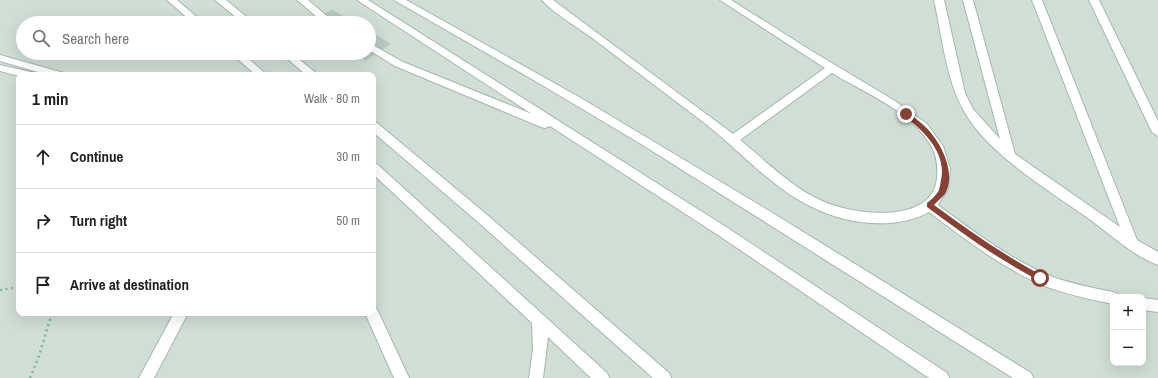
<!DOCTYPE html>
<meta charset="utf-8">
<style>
body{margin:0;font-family:"Archivo Narrow",sans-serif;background:#f2f2f2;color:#222}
.controls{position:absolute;right:12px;bottom:12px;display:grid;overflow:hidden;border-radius:8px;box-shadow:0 4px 16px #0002}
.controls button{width:36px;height:36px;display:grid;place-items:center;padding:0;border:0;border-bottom:1px solid #e0e0e0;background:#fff;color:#222;font:20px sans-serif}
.stop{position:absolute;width:12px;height:12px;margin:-9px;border:3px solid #854136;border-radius:50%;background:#fff}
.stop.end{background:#854136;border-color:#fff;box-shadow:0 1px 4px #0008}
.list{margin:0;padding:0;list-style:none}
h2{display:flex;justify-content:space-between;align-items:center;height:52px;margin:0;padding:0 16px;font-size:17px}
h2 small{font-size:13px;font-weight:400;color:#767676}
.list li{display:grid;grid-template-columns:26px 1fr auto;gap:12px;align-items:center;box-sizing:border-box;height:64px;padding:0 16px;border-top:1px solid #e0e0e0}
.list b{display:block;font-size:15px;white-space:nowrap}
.list em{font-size:13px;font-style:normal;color:#767676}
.icon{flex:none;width:22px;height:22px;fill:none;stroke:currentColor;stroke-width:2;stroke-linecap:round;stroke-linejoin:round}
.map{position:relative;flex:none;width:1158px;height:378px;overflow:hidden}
.search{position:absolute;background:#fff;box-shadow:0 4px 16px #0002;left:16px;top:16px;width:360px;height:44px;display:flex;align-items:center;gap:10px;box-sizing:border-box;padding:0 14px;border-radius:22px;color:#767676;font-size:15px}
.panel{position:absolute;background:#fff;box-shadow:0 4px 16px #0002;left:16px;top:72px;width:360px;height:244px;border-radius:8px}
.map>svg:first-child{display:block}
.built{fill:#d0ded6;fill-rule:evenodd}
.building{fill:#b7c9c0;stroke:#b4c9bd}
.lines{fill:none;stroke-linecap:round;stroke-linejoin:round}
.service-casing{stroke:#a4b7ae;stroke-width:2}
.path{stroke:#7fb69e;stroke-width:2.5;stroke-dasharray:2 3.5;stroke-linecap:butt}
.service{fill:#fff;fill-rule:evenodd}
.route{fill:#854136}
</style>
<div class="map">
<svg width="1158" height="378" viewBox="0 0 1158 378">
<rect width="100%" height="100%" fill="#e2eee7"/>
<!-- built -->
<path class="built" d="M0,0H1158V378H0ZM23,23H369V53H23ZM19,75H373V313H19ZM1113,297H1143V363H1113Z"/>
<!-- building -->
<path class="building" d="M332,10L355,23H310Z
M369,31L390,44L366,60L355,53H369Z"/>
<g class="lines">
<!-- service casing -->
<g class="service-casing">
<path id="service" d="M167,0H177L204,23H193Z
M215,0H226L254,23H243Z
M297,0H308L335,23H324Z
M357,0H368L726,227L947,373L949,378H929L718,235L550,126L545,128L541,127L395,66L369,50V43L403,62L532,114Z
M394,0H406L579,97L771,212L1031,373L1033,378H1013L641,144L537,82Z
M542,0H553L733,134L825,68L720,0H731L810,50L895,101L927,124L943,146L950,168L948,189L938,205C974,232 1011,260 1053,277C1072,284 1093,288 1113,292L1118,294L1119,297H1113V304C1089,299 1065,294 1042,285C1001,267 965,239 929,212C895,231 845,224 812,207C773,189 740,151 707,125C668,95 629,66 591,37C577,27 552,12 542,0ZM832,73C865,93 909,110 930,144C937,155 938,166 937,178C933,226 850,215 820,200C790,186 766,161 740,140Z
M934,0H944L965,93L973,109L1000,139L963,0H973L1015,154L1120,227L1032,0H1042L1137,240L1158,252V265C1134,256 1112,236 1092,221C1052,192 988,155 964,111C946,80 942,35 934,0Z
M1089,0H1099L1158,121V136L1152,132Z
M231,53H242L267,75H256Z
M281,53H292L318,75H306Z
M0,55L64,73L65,75H48L0,61Z
M0,65L35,73L36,75L19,76L0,71Z
M373,122L377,123L486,214L669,373L671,378H653L478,222L373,132Z
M373,163L377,164L607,373L609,378H591L548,337L543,378H529L533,349L532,323L373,174Z
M1143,298L1158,300V312L1143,310Z
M373,307L377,309L409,378H394L365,313H373Z
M174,313H188L154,378H139Z"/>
</g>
<!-- path -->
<path class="path" d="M0,290L19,287
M30,378L39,356L52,313"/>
<!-- service -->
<use href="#service" class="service"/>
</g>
<!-- route -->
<path class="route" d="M904,113C910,112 915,118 920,122C938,136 958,171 945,194C942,198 937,201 934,205C969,231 1004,255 1043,276V280H1038C998,259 963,234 927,207V203C931,200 935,196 938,192C940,189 940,184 941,180C947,153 924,131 904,116Z"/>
</svg>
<div class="controls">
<button>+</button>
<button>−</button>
</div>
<div class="stop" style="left:1040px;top:278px"></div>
<div class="stop end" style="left:906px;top:114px"></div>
<div class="search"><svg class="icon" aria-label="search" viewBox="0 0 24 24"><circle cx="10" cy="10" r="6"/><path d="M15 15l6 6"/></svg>Search here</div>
<section class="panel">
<h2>1 min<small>Walk · 80 m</small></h2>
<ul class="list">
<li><svg class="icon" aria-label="ahead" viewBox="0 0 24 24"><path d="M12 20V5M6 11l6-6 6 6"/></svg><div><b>Continue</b></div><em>30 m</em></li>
<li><svg class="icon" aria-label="right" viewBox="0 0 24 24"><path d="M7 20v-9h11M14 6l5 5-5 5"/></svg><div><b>Turn right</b></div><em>50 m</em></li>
<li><svg class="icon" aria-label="arrive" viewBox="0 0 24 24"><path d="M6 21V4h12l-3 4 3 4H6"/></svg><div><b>Arrive at destination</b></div></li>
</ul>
</section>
</div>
